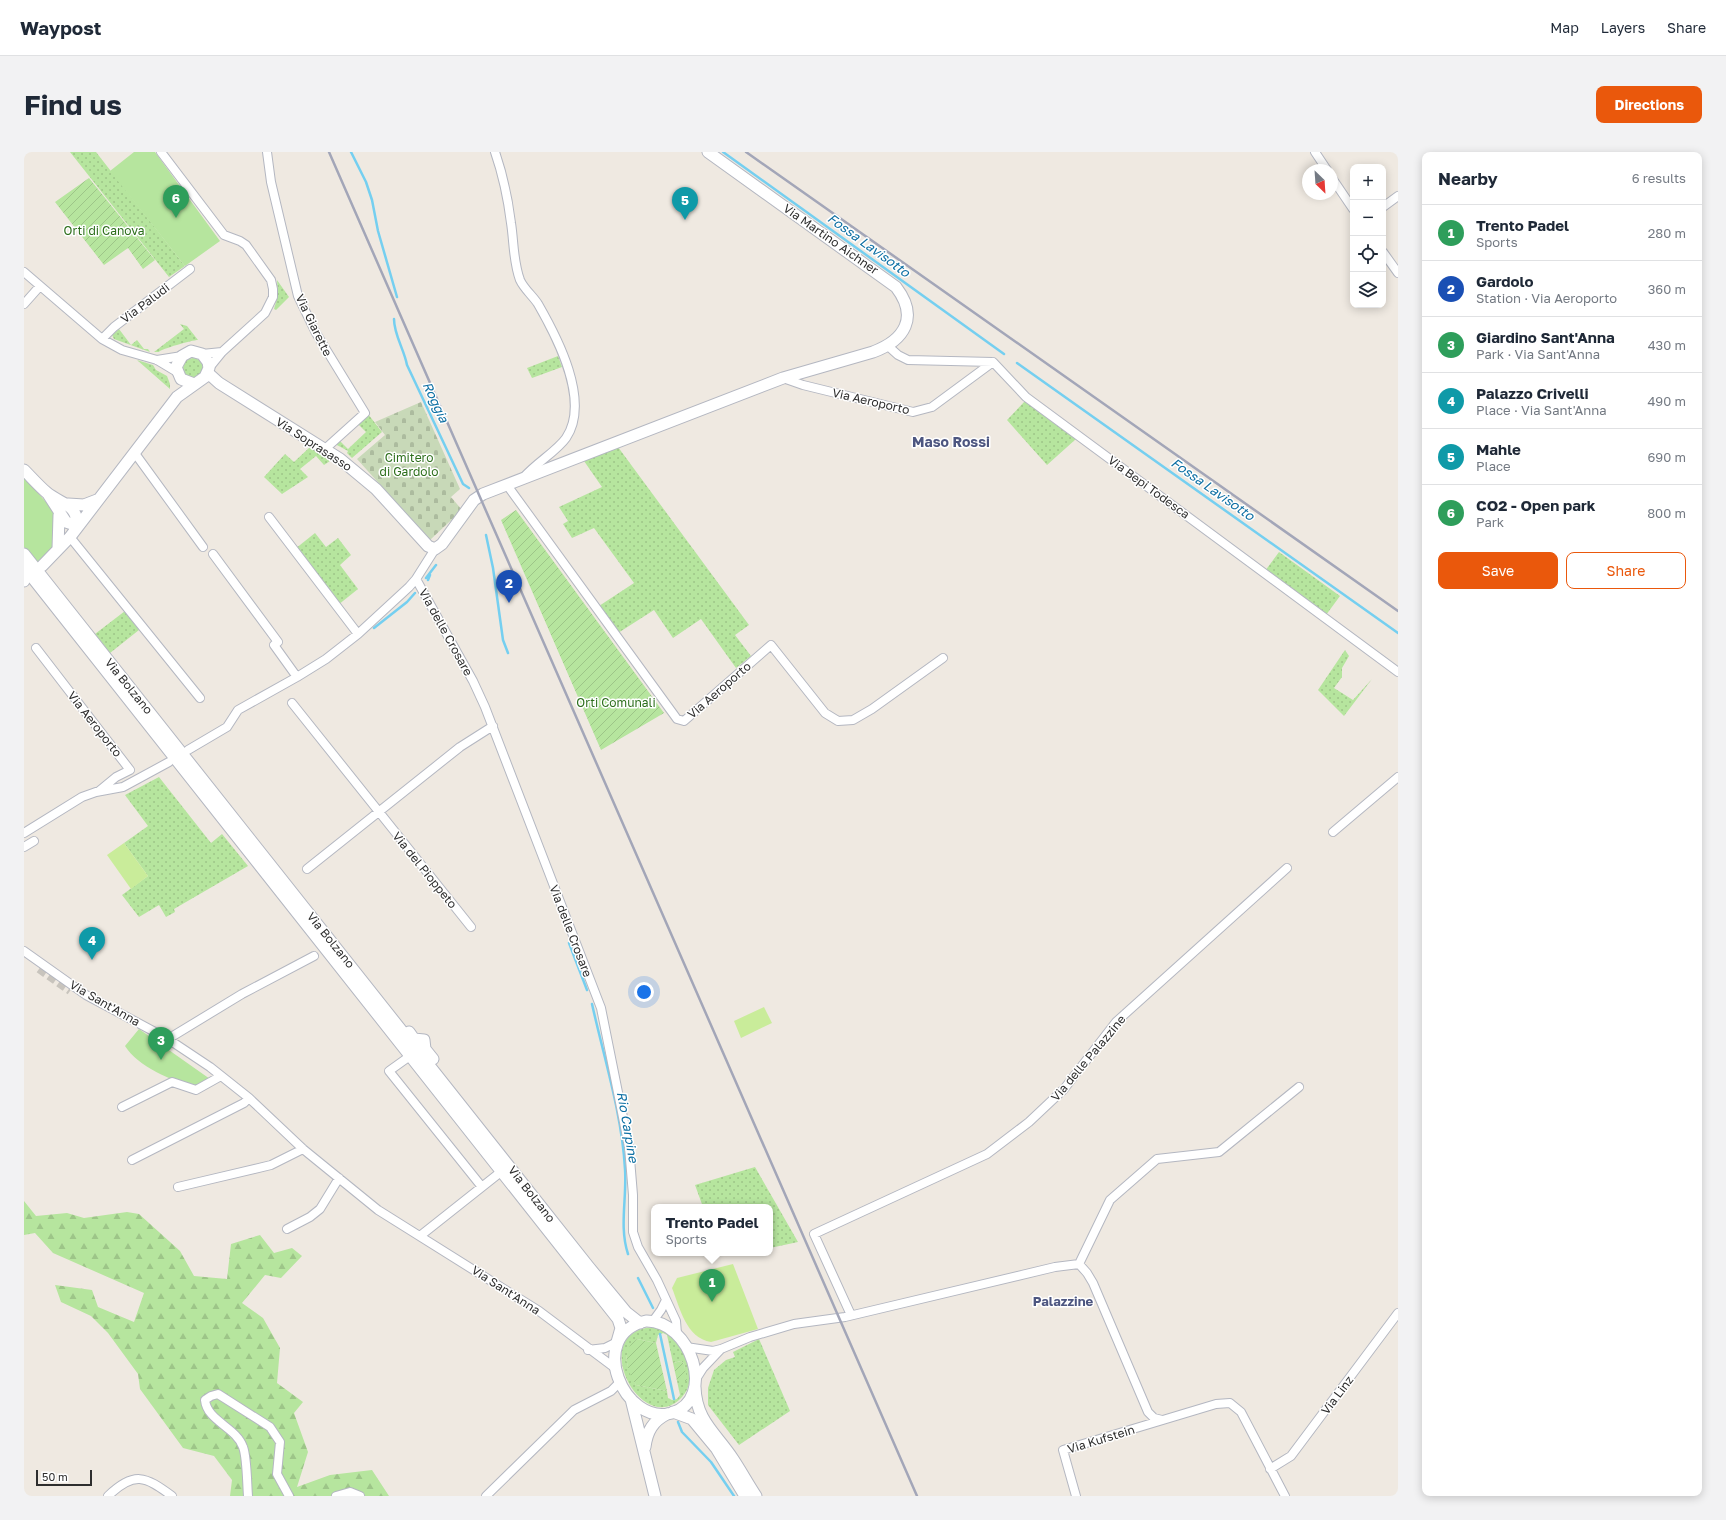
<!DOCTYPE html>
<meta charset="utf-8">
<style>
body{margin:0;font-family:"Golos Text",sans-serif;background:#f2f2f3;color:#1f2937}
.controls{position:absolute;right:12px;top:12px;display:grid;overflow:hidden;border-radius:8px;box-shadow:0 2px 10px #0003}
.controls button{width:36px;height:36px;display:grid;place-items:center;padding:0;border:0;border-bottom:1px solid #e0e1e3;background:#fff;color:#1f2937;font:20px sans-serif}
.compass{position:absolute;left:1278px;top:12px;width:36px;height:36px;border-radius:50%;background:#fff;box-shadow:0 2px 10px #0003;rotate:155deg}
.scale{position:absolute;left:12px;bottom:10px;width:56px;box-sizing:border-box;padding-left:4px;border:2px solid #2e2e2e;border-top:0;font-size:11px;line-height:14px;white-space:nowrap;color:#2e2e2e;-webkit-text-stroke:3px #fff;paint-order:stroke}
.you{position:absolute;left:620px;top:840px;width:14px;height:14px;margin:-10px;border:3px solid #fff;border-radius:50%;background:#1a73e8;box-shadow:0 0 0 6px #1a73e833}
.badge{display:grid;place-items:center;width:26px;height:26px;border-radius:50%;background:#ea580c;color:#fff;font-size:13px;font-weight:700}
.pin{position:absolute;translate:-50% -33px;filter:drop-shadow(0 1px 2px #0008)}
.pin::after{content:'';position:absolute;top:21px;width:14px;height:12px;background:inherit;clip-path:polygon(0 0,100% 0,50% 100%)}
.popup{position:absolute;left:627px;top:1052px;width:122px;height:52px;box-sizing:border-box;display:grid;place-content:center;border-radius:8px;background:#fff;filter:drop-shadow(0 1px 3px #0005);font-size:13px;white-space:nowrap;color:#747a83}
.popup b{font-size:15px;color:#1f2937}
.popup::after{content:'';position:absolute;left:50%;top:100%;margin-left:-8px;border:8px solid transparent;border-top-color:#fff}
.list{margin:0;padding:0;list-style:none}
h2{display:flex;justify-content:space-between;align-items:center;height:52px;margin:0;padding:0 16px;font-size:17px}
h2 small{font-size:13px;font-weight:400;color:#747a83}
.list li{display:grid;grid-template-columns:26px 1fr auto;gap:12px;align-items:center;box-sizing:border-box;height:56px;padding:0 16px;border-top:1px solid #e0e1e3}
.list b{display:block;font-size:15px;white-space:nowrap}
.list p{margin:0;font-size:13px;white-space:nowrap;color:#747a83}
.list em{font-size:13px;font-style:normal;color:#747a83}
.actions{display:flex;gap:8px;padding:12px 16px}
.actions a{flex:1;padding:9px 0;border:1px solid #ea580c;border-radius:8px;text-align:center;font-size:14px;color:#ea580c}
.actions .main{background:#ea580c;color:#fff}
.icon{flex:none;width:22px;height:22px;fill:none;stroke:currentColor;stroke-width:2;stroke-linecap:round;stroke-linejoin:round}
.map{position:relative;flex:none;width:1374px;height:1344px;overflow:hidden;border-radius:8px}
header{display:flex;align-items:center;gap:24px;box-sizing:border-box;height:56px;padding:0 20px;background:#fff;border-bottom:1px solid #e0e1e3}
header strong{font-size:19px}
nav{display:flex;gap:22px;margin-inline-start:auto;font-size:14px}
.intro{display:flex;align-items:center;justify-content:space-between;box-sizing:border-box;height:96px;padding:0 24px}
h1{margin:0;font-size:28px}
.button{padding:10px 18px;border-radius:8px;background:#ea580c;color:#fff;font-size:14px;font-weight:700}
main{display:flex;gap:24px;padding:0 24px}
aside{flex:1;background:#fff;border-radius:8px;box-shadow:0 2px 10px #0003}
.map>svg:first-child{display:block}
.grass{fill:url(#grass-dots);fill-rule:evenodd}
.forest{fill:url(#forest-firs)}
.cemetery{fill:url(#cemetery-stones)}
.park{fill:#b6e59e}
.garden{fill:url(#garden-furrows)}
.pitch{fill:#c9ec9a}
.lines{fill:none;stroke-linecap:round;stroke-linejoin:round}
.stream{stroke:#75cff0;stroke-width:2.5}
.street-tunnel{stroke:#c8c4bd;stroke-width:8;stroke-dasharray:8 4;stroke-linecap:butt}
.street-casing{stroke:#b4b7c1;stroke-width:10}
.secondary-casing{stroke:#b4b7c1;stroke-width:13}
.street{stroke:#fff;stroke-width:8}
.secondary{stroke:#fff;stroke-width:11}
.rail{stroke:#a3a6b8;stroke-width:2.5}
.labels{text-anchor:middle;dominant-baseline:central;stroke-width:3;stroke-linejoin:round;paint-order:stroke}
.park-label{font-size:12px;fill:#2c6e1b;stroke:#fff}
.street-label{font-size:12px;fill:#2e2e2e;stroke:#fff}
.water-label{font-size:13px;font-style:italic;fill:#0d6fa3;stroke:#fff}
.neighbourhood-label{font-size:13px;font-weight:bold;fill:#4d5680;stroke:#fff}
.quarter-label{font-size:14px;font-weight:bold;fill:#4d5680;stroke:#fff}
</style>
<header>
<strong>Waypost</strong>
<nav><a>Map</a><a>Layers</a><a>Share</a></nav>
</header>
<div class="intro"><h1>Find us</h1><a class="button">Directions</a></div>
<main>
<div class="map">
<svg width="1374" height="1344" viewBox="0 0 1374 1344">
<defs>
<pattern id="grass-dots" width="8" height="8" patternUnits="userSpaceOnUse"><rect width="8" height="8" fill="#b6e59e"/><path d="M2 2h.1M6 6h.1" fill="none" stroke="#9dc588" stroke-width="1.8" stroke-linecap="round"/></pattern>
<pattern id="forest-firs" width="22" height="20" patternUnits="userSpaceOnUse"><rect width="22" height="20" fill="#b6e59e"/><path d="M5 1l3.5 6h-7zM16 11l3.5 6h-7z" fill="#9dc588"/></pattern>
<pattern id="cemetery-stones" width="16" height="16" patternUnits="userSpaceOnUse"><rect width="16" height="16" fill="#c8d9b8"/><path d="M2 7V4a2 2 0 0 1 4 0v3zM10 15v-3a2 2 0 0 1 4 0v3z" fill="#acbb9e"/></pattern>
<pattern id="garden-furrows" width="10" height="10" patternUnits="userSpaceOnUse"><rect width="10" height="10" fill="#b6e59e"/><path d="M-1 1l2-2M0 10L10 0M9 11l2-2" fill="none" stroke="#9dc588"/></pattern>
</defs>
<rect width="100%" height="100%" fill="#efe9e1"/>
<!-- grass -->
<path class="grass" d="M46,0H72L161,114L145,125Z
M253,128L265,145L252,158L250,157L254,143Z
M156,172L163,174L174,188C168,188 137,197 135,200H130L160,177Z
M95,177L107,193L113,188L120,197H124L126,200L90,187L88,183Z
M534,204L538,215L508,226L503,216Z
M159 216a10 10 0 1 1 20 0a10 10 0 1 1-20 0Z
M113,208L129,213L132,218L143,224L146,232V237Z
M1001,249L1052,287L1023,313L983,268Z
M344,262L358,280L328,306L323,301L324,299L311,292L315,288L324,297L342,280L333,271Z
M286,295L306,309L300,313L292,304L276,317L284,325L258,342L240,325L261,302L270,310Z
M594,295L725,473L711,483L727,504L712,516L677,467L649,486L630,458L594,481L575,454L610,431L570,376L548,386L539,372L544,369L535,355L578,335L560,309Z
M291,381L302,395L314,386L327,403L316,413L334,437L314,453L271,397Z
M1255,400L1316,444L1302,463L1241,419Z
M101,459L115,478L86,501L71,482Z
M1321,498L1325,504L1318,516V525L1310,536L1329,548L1348,527L1320,564L1294,538Z
M135,625L187,691L198,682L224,714L150,757L151,760L142,765L135,753L115,765L98,743L124,724L100,691L124,674L101,643Z
M731,1015L774,1090L746,1096V1055H679L671,1033Z
M631,1175C655,1182 678,1224 658,1245C618,1289 560,1177 631,1175ZM639,1181L643,1183L649,1211L657,1209L660,1212L662,1229H653L656,1243L653,1247L648,1248L644,1246L643,1239L612,1233C603,1213 596,1204 613,1187L632,1191L634,1183Z
M735,1187L766,1259L715,1293L684,1253V1236L690,1218L702,1208L711,1205L709,1200Z"/>
<!-- forest -->
<path class="forest" d="M0,1049L12,1064L43,1061L60,1066L103,1060L115,1062L156,1099L170,1124L203,1127L207,1092L236,1083L250,1101L268,1096L278,1104L257,1126L241,1123L218,1151L239,1166L256,1196L253,1231L279,1250L270,1261L284,1300L273,1335L306,1323L348,1318L365,1344H206L208,1328L190,1304L159,1296L116,1237L114,1222L84,1181L67,1164L37,1150L31,1133L68,1138L74,1155L110,1170L120,1141L29,1101L11,1081L0,1083Z"/>
<!-- cemetery -->
<path class="cemetery" d="M397,250L436,337L427,345L438,358L406,388L333,307L361,283L351,270Z"/>
<!-- park -->
<path class="park" d="M110,0H131L196,89L161,114L86,19Z
M0,326L34,363L31,395L14,412L0,395Z
M115,877L186,927L171,936C148,928 114,915 101,894Z"/>
<!-- garden -->
<path class="garden" d="M65,26L131,108L119,117L104,96L80,113L31,50Z
M492,358L640,561L577,598L477,368Z
M613,1187L632,1191L643,1239L612,1233C603,1219 596,1198 613,1187Z
M657,1209L660,1212L663,1227L662,1229H653L649,1211Z"/>
<!-- pitch -->
<path class="pitch" d="M100,691L124,724L107,737L83,703Z
M740,855L748,871L717,886L710,869Z
M709,1112L734,1177L687,1190C662,1186 656,1156 648,1136L653,1126Z"/>
<g class="lines">
<!-- stream -->
<path class="stream" d="M327,0L342,30L348,48L354,79L373,145
M699,0L980,202
M370,167C370,183 380,197 383,213L439,332L445,336
M993,211L1374,481
M462,383L469,416L479,488L484,501
M402,426L412,413
M404,428L406,423
M350,476L383,450L391,441
M545,791L563,838
M568,852C580,906 598,962 601,1017C603,1046 595,1075 604,1102
M614,1126L629,1156
M636,1182L650,1247
M654,1270L658,1280L687,1310L710,1344"/>
<!-- street-tunnel -->
<path class="street-tunnel" d="M15,817L46,839"/>
<!-- street casing -->
<g class="street-casing">
<path id="street" d="M137,0L200,83L216,89L222,93L247,128L249,137V145L241,161L198,200L185,216
M243,0L247,30L274,144L292,181L341,261L301,297
M471,0C479,23 484,47 487,71C490,90 489,109 496,128C500,137 509,144 514,152C533,185 567,249 542,286C533,299 512,311 500,325
M1291,0L1303,18
M1308,26L1329,57
M1359,55L1374,44
M1359,100L1374,121
M0,120L78,187L98,198L133,208L153,220
M0,152L16,134
M78,187L90,175L166,117
M864,194L874,203L884,208L969,210L1002,245L1374,520
M178,202L198,200
M133,208L158,204
M759,226L779,233L889,260L908,255L969,210
M110,300L179,395
M483,333L653,567L660,569L747,493L801,561L814,569L829,568L848,557L919,506
M245,365L334,482
M46,385L176,546
M189,402L254,490L250,493L273,525
M392,427L449,529L461,555L577,856L605,995L609,1043V1080L614,1095L633,1128L652,1169L653,1182
M12,496L106,618L92,625L75,639
M268,551L447,775
M164,598L203,575L214,558L273,525L302,507L334,482L385,435L392,427L411,397
M1309,680L1374,625
M0,681L58,645L72,640L99,635L145,610
M0,695L10,689
M283,717L436,595L469,574
M0,799L62,843L144,887L186,915L225,946L279,997L354,1058L515,1159L591,1216
M144,887L218,842L290,804
M386,904L365,919L458,1035
M98,955L148,930L172,938L197,924
M108,1008L220,951L225,946
M154,1035L247,1013L279,997
M263,1077L286,1065L296,1057L315,1026
M396,1084L478,1019
M1055,1112L1086,1048L1133,1007L1195,1000L1275,935
M827,1163L790,1082L963,1002L1005,970L1040,937L1092,870L1263,716
M629,1169L637,1158L642,1148
M662,1195L689,1199L697,1197L726,1185L770,1172L821,1165L1031,1115L1055,1112L1063,1121L1069,1131L1124,1260L1130,1266L1138,1268
M564,1198L581,1196L593,1190
M672,1227L679,1216L697,1197
M1246,1317L1267,1304L1374,1161
M84,1344C110,1319 121,1324 148,1344
M224,1344C223,1332 223,1305 219,1295C212,1275 183,1269 181,1248L187,1244L194,1242L246,1275L256,1290L253,1322L265,1344
M312,1344L326,1340L336,1344
M462,1344L550,1258L587,1239L596,1230
M1052,1344L1039,1298L1192,1252L1206,1251L1217,1260L1261,1344"/>
</g>
<!-- secondary casing -->
<g class="secondary-casing">
<path id="secondary" d="M184,221L195,231L316,307L352,337L404,394L411,397L418,392L450,348L459,342L759,226L849,200C881,188 895,165 872,135L684,0
M0,318C7,325 14,333 22,340C37,353 52,350 54,374
M24,342L42,370L54,374
M44,352L60,353L73,348
M34,397L35,363
M0,402L564,1114L602,1160L616,1171
M18,414L46,385L153,245L181,225L185,216L184,210L178,202L167,199L158,204L152,215L157,227L170,232
M0,415L594,1167L597,1176L593,1190
M0,429V428
M385,880L390,887L400,888L401,897L409,907
M622,1169C667,1168 693,1247 648,1261C600,1275 561,1183 622,1169Z
M671,1235C672,1269 692,1281 709,1307C717,1319 724,1332 732,1344
M607,1247L631,1344
M649,1260L668,1267L692,1296L721,1344
M621,1295C623,1279 629,1269 643,1262"/>
</g>
<!-- street -->
<use href="#street" class="street"/>
<!-- secondary -->
<use href="#secondary" class="secondary"/>
<!-- rail -->
<path class="rail" d="M305,0L893,1344
M722,0L1374,459"/>
</g>
<g class="labels">
<!-- park labels -->
<g class="park-label">
<text x="80" y="78">Orti di Canova</text>
<text x="385" y="305">Cimitero<tspan x="385" dy="14">di Gardolo</tspan></text>
<text x="592" y="550">Orti Comunali</text>
</g>
<!-- street labels -->
<g class="street-label">
<text transform="translate(807 87) rotate(35)">Via Martino Aichner</text>
<text transform="translate(121 151) rotate(-37)">Via Paludi</text>
<text transform="translate(290 173) rotate(64)">Via Giarette</text>
<text transform="translate(847 249) rotate(13)">Via Aeroporto</text>
<text transform="translate(290 292) rotate(33)">Via Soprasasso</text>
<text transform="translate(1125 335) rotate(36)">Via Bepi Todesca</text>
<text transform="translate(422 480) rotate(61)">Via delle Crosare</text>
<text transform="translate(105 534) rotate(51)">Via Bolzano</text>
<text transform="translate(695 538) rotate(-41)">Via Aeroporto</text>
<text transform="translate(71 572) rotate(52)">Via Aeroporto</text>
<text transform="translate(401 718) rotate(51)">Via del Pioppeto</text>
<text transform="translate(547 779) rotate(69)">Via delle Crosare</text>
<text transform="translate(307 788) rotate(51)">Via Bolzano</text>
<text transform="translate(81 851) rotate(30)">Via Sant'Anna</text>
<text transform="translate(1064 906) rotate(-50)">Via delle Palazzine</text>
<text transform="translate(508 1042) rotate(52)">Via Bolzano</text>
<text transform="translate(482 1138) rotate(33)">Via Sant'Anna</text>
<text transform="translate(1313 1243) rotate(-53)">Via Linz</text>
<text transform="translate(1077 1287) rotate(-17)">Via Kufstein</text>
</g>
<!-- water labels -->
<g class="water-label">
<text transform="translate(845 93) rotate(36)">Fossa Lavisotto</text>
<text transform="translate(412 250) rotate(65)">Roggia</text>
<text transform="translate(1189 337) rotate(35)">Fossa Lavisotto</text>
<text transform="translate(604 975) rotate(80)">Rio Carpine</text>
</g>
<!-- neighbourhood labels -->
<g class="neighbourhood-label">
<text x="1039" y="1149">Palazzine</text>
</g>
<!-- quarter labels -->
<g class="quarter-label">
<text x="927" y="289">Maso Rossi</text>
</g>
</g>
</svg>
<div class="controls">
<button>+</button>
<button>−</button>
<button><svg class="icon" aria-label="locate" viewBox="0 0 24 24"><circle cx="12" cy="12" r="6"/><path d="M12 2v4M12 18v4M2 12h4M18 12h4"/></svg></button>
<button><svg class="icon" aria-label="layers" viewBox="0 0 24 24"><path d="M12 4l9 5-9 5-9-5zM3 14l9 5 9-5"/></svg></button>
</div>
<svg class="compass" viewBox="-18 -18 36 36"><path d="M0-13l5 13h-10z" fill="#e53935"/><path d="M0 13l5-13h-10z" fill="#747a83"/></svg>
<div class="scale">50 m</div>
<div class="you"></div>
<div class="pin badge" style="left:688px;top:1150px;background:#2e9e5b">1</div>
<div class="popup"><b>Trento Padel</b>Sports</div>
<div class="pin badge" style="left:485px;top:451px;background:#1a4fb4">2</div>
<div class="pin badge" style="left:137px;top:908px;background:#2e9e5b">3</div>
<div class="pin badge" style="left:68px;top:808px;background:#0f9aa8">4</div>
<div class="pin badge" style="left:661px;top:68px;background:#0f9aa8">5</div>
<div class="pin badge" style="left:152px;top:66px;background:#2e9e5b">6</div>
</div>
<aside>
<h2>Nearby<small>6 results</small></h2>
<ul class="list">
<li><span class="badge" style="background:#2e9e5b">1</span><div><b>Trento Padel</b><p>Sports</p></div><em>280 m</em></li>
<li><span class="badge" style="background:#1a4fb4">2</span><div><b>Gardolo</b><p>Station · Via Aeroporto</p></div><em>360 m</em></li>
<li><span class="badge" style="background:#2e9e5b">3</span><div><b>Giardino Sant'Anna</b><p>Park · Via Sant'Anna</p></div><em>430 m</em></li>
<li><span class="badge" style="background:#0f9aa8">4</span><div><b>Palazzo Crivelli</b><p>Place · Via Sant'Anna</p></div><em>490 m</em></li>
<li><span class="badge" style="background:#0f9aa8">5</span><div><b>Mahle</b><p>Place</p></div><em>690 m</em></li>
<li><span class="badge" style="background:#2e9e5b">6</span><div><b>CO2 - Open park</b><p>Park</p></div><em>800 m</em></li>
</ul>
<div class="actions"><a class="main">Save</a><a>Share</a></div>
</aside>
</main>
